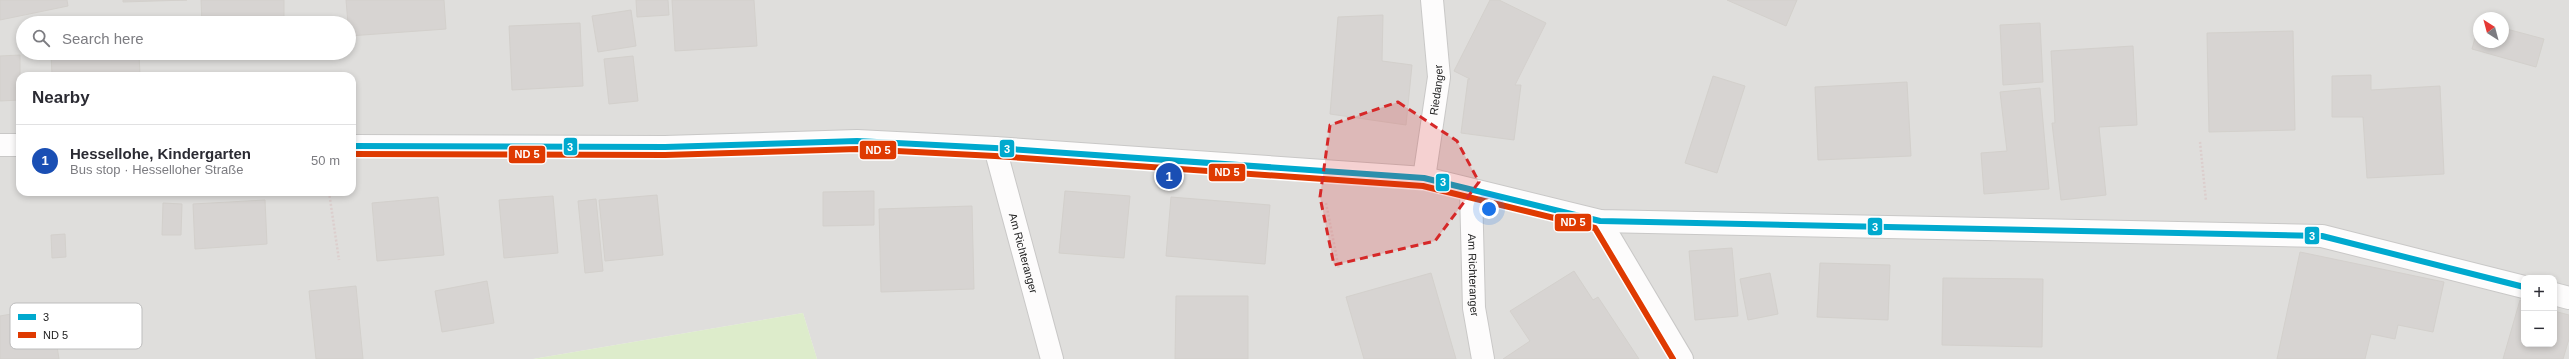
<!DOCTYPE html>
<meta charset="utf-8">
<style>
body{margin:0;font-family:Arial,sans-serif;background:#f2f2f3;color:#2b2b33}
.controls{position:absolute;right:12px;bottom:12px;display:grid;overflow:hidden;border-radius:8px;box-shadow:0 2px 6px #0003}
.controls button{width:36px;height:36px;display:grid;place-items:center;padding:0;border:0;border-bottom:1px solid #e1e1e2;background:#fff;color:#2b2b33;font:20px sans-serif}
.compass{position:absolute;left:2473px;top:12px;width:36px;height:36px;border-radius:50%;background:#fff;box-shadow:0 2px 6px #0003;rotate:324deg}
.you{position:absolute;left:1489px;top:209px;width:14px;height:14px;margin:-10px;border:3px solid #fff;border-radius:50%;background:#1a73e8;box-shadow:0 0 0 6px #1a73e833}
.badge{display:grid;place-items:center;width:26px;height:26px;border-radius:50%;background:#6a6968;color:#fff;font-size:13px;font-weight:700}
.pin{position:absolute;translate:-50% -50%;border:2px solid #fff;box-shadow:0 1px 4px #0006}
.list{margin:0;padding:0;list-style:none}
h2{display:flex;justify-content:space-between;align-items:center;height:52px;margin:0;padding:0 16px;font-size:17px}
h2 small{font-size:13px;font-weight:400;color:#7c7c81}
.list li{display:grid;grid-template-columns:26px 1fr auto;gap:12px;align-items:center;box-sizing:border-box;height:72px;padding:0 16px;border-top:1px solid #e1e1e2}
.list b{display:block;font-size:15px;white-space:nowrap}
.list p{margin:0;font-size:13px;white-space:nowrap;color:#7c7c81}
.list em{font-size:13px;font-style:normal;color:#7c7c81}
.icon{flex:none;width:22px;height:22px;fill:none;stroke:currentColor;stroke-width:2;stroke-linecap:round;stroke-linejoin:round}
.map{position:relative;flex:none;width:2569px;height:359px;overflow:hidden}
.search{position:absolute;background:#fff;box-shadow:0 2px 6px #0003;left:16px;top:16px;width:340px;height:44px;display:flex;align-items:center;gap:10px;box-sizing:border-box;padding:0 14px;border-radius:22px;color:#7c7c81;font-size:15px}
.panel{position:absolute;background:#fff;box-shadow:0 2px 6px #0003;left:16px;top:72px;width:340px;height:124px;border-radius:12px}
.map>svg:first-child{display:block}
.residential{fill:#dfdedc;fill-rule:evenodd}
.grass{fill:#ddeccb}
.building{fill:#d7d4d2;stroke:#d3d0cc}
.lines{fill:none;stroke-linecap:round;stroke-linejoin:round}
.minor-casing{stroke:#c9c8c7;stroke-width:24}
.path{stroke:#dccecd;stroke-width:2.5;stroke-dasharray:2 2;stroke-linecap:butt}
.minor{stroke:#fdfcfc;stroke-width:22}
.bus-1-casing{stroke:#fff;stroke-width:9}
.bus-2-casing{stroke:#fff;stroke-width:9}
.bus-1{stroke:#00a9ce;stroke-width:6}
.bus-2{stroke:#df3a01;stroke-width:6}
.marked{fill:#d62828;fill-opacity:0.2;stroke:#d62828;stroke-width:3;stroke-dasharray:8 5;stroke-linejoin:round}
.labels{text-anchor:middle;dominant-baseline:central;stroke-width:3;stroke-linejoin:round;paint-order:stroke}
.street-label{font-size:11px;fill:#222;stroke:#fff}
.key{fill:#fff;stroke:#bdbdbd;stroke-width:1}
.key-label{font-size:11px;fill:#222}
.line-badge{stroke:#fff;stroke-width:1.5}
.badge-label{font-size:11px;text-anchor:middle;font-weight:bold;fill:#fff}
</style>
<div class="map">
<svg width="2569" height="359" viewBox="0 0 2569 359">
<rect width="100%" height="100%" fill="#f0eeeb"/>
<!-- residential -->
<path class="residential" d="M0,0H2569V359H817L803,313L533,359H0ZM2479,18H2503V42H2479ZM23,23H349V53H23ZM20,76H352V192H20ZM2524,278H2554V344H2524Z"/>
<!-- grass -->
<path class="grass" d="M803,313L817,359H533Z"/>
<!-- building -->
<path class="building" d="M0,0H67L68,6L0,20Z
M123,0H187L123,2Z
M201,0H284V23H202Z
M346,0H444L446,29L349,36Z
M636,0H668L669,15L637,17Z
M672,0H754L757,46L675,51Z
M1490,0H1499L1546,23L1515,85H1521L1514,140L1461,133L1468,79H1470L1454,71Z
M1727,0H1797L1786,26Z
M631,10L636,46L598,52L592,16Z
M1383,15L1382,61L1412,65L1406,125L1330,114L1338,17Z
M580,23L583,86L512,90L509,26Z
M2040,23L2043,82L2003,85L2000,25Z
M2479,23V42H2503V28L2544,39L2536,67L2472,49Z
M2293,31L2295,130L2209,132L2207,33Z
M2133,46L2137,125L2099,127L2106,195L2061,200L2052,123H2055L2051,51Z
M51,53H139L140,76H52Z
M20,55V100L0,101V56Z
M633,56L638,101L609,104L604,59Z
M2371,75V90L2440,86L2444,174L2367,178L2363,117H2332V76Z
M1713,76L1745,86L1717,173L1685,163Z
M1907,82L1911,156L1818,160L1815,87Z
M2040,88L2049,189L1984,194L1981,153L2007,151L2000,92Z
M874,191V225L823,226V192Z
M1065,191L1130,196L1124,258L1059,253Z
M657,195L663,255L605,261L599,200Z
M553,196L558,253L504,258L499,200Z
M438,197L444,255L377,261L372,203Z
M1171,197L1270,205L1265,264L1166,256Z
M596,199L603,271L585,273L578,201Z
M265,200L267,244L195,249L193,204Z
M163,203L182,204L181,235H162Z
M972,206L974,289L881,292L879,209Z
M65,234L66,257L52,258L51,235Z
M1732,248L1738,316L1695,320L1689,251Z
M2300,252L2444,282L2433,332L2398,325L2395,339L2371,334L2365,359H2277Z
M1820,263L1890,265L1888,320L1817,317Z
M1574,271L1593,300L1598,297L1639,359H1503L1530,341L1510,311Z
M1431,273L1456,359H1364L1346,297Z
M1770,273L1778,314L1748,320L1740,279Z
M1943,278L2043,279L2042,347L1942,345Z
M487,281L494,323L442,332L435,291Z
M356,286L363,359H316L309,291Z
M1176,296H1248V359H1175Z
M2520,300L2524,302V344H2554V311L2569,315V339L2563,359H2503Z
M51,307L59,359H0V316Z"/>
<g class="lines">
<!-- minor casing -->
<g class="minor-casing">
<g id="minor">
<path d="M0,145H20"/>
<path d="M352,146L665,147L857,141L995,148L1424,178L1600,221L2322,236L2524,287"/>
<path id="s1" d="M995,148L1052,359"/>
<path id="s2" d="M1424,178L1439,77L1432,0"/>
<path id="s3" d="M1471,190L1474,308L1483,359"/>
<path d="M1600,221L1682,359"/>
<path d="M2554,294L2569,298"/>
</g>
</g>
<!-- path -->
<path class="path" d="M2200,142L2206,201
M329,192L339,260
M1326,203L1339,269"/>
<!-- minor -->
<use href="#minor" class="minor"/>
<!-- bus-1 casing -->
<g class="bus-1-casing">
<path id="bus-1" d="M352,146L665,147L857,141L995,148L1424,178L1600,221L2322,236L2524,287"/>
</g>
<!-- bus-2 casing -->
<g class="bus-2-casing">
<path id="bus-2" d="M352,154L665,155L857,149L995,156L1423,186L1595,228L1673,359"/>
</g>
<!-- bus-1 -->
<use href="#bus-1" class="bus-1"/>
<!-- bus-2 -->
<use href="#bus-2" class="bus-2"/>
</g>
<!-- marked area -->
<path class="marked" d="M1398,102L1457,141L1479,182L1435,241L1334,265L1320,197L1330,125Z"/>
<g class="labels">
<!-- street labels -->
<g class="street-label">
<text stroke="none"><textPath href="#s2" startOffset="89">Riedanger</textPath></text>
<text stroke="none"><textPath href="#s1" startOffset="109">Am Richteranger</textPath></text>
<text stroke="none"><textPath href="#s3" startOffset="85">Am Richteranger</textPath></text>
</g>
</g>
<!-- legend -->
<rect x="10" y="303" width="132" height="46" rx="6" class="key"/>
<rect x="18" y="314" width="18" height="6" fill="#00a9ce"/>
<rect x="18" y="332" width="18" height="6" fill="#df3a01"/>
<g class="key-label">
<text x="43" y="321">3</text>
<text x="43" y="339">ND 5</text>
</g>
<g class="line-badge">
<rect x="563" y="137" width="15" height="19" rx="4" fill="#00a9ce"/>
<rect x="999" y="139" width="16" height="19" rx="4" fill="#00a9ce"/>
<rect x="859" y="140" width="38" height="20" rx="4" fill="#df3a01"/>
<rect x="508" y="145" width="38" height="19" rx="4" fill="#df3a01"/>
<rect x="1208" y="163" width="38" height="19" rx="4" fill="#df3a01"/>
<rect x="1435" y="173" width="15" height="19" rx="4" fill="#00a9ce"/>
<rect x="1554" y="213" width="38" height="19" rx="4" fill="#df3a01"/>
<rect x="1867" y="217" width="16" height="19" rx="4" fill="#00a9ce"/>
<rect x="2304" y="226" width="16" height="19" rx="4" fill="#00a9ce"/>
</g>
<g class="badge-label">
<text x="570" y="151">3</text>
<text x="1007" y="153">3</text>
<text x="878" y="154">ND 5</text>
<text x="527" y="158">ND 5</text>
<text x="1227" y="176">ND 5</text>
<text x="1443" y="186">3</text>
<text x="1573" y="226">ND 5</text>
<text x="1875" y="231">3</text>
<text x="2312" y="240">3</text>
</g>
</svg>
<div class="controls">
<button>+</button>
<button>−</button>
</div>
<svg class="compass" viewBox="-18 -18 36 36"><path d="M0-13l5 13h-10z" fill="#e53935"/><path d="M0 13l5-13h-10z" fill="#7c7c81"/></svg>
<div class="you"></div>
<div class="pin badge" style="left:1169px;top:176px;background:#1a4fb4">1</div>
<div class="search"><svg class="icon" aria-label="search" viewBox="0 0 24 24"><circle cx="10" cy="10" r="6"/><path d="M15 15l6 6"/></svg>Search here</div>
<section class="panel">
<h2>Nearby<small></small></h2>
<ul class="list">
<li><span class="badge" style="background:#1a4fb4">1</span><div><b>Hessellohe, Kindergarten</b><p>Bus stop · Hesselloher Straße</p></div><em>50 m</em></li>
</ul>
</section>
</div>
